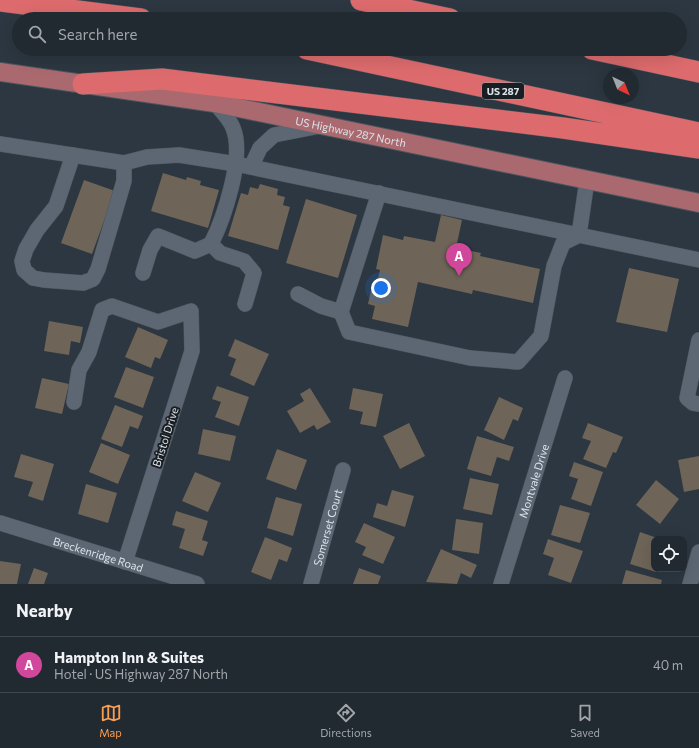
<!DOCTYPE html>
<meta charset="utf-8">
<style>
body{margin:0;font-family:Commissioner,sans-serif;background:#293139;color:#f1f3f6}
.controls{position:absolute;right:12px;bottom:12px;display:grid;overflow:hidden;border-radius:8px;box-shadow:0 4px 16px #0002}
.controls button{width:36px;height:36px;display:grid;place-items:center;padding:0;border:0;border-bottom:1px solid #3e454d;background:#212931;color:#f1f3f6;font:20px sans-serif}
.compass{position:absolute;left:603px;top:68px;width:36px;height:36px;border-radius:50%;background:#212931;box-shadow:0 4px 16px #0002;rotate:137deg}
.you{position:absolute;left:381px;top:288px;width:14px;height:14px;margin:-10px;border:3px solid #fff;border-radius:50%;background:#1a73e8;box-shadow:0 0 0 6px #1a73e833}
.badge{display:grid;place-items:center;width:26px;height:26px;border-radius:50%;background:#fb9e51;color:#fff;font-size:13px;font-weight:700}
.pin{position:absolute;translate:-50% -33px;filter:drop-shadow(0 1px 2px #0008)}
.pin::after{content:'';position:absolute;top:21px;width:14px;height:12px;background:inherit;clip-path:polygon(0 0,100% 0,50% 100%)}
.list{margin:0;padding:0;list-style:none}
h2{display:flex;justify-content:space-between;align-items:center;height:52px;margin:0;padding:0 16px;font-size:17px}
h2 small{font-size:13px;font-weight:400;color:#a2a6ab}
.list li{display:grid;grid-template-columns:26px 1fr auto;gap:12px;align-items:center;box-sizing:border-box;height:56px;padding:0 16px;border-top:1px solid #3e454d}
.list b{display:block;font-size:15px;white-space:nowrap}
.list p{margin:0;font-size:13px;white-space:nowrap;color:#a2a6ab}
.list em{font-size:13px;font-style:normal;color:#a2a6ab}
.icon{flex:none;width:22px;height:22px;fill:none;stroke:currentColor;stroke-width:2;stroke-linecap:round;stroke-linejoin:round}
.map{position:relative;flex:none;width:699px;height:584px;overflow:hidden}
.search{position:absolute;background:#212931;box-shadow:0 4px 16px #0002;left:12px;right:12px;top:12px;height:44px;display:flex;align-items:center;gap:10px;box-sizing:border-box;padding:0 14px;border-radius:22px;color:#a2a6ab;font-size:15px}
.sheet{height:108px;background:#212931}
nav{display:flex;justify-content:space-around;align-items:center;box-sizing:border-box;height:56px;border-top:1px solid #3e454d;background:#212931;font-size:11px;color:#a2a6ab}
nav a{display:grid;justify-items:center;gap:2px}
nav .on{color:#fb9e51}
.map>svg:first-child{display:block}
.building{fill:#6e6458}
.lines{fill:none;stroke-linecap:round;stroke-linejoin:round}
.minor-casing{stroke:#4c555e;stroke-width:16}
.major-casing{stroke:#4c555e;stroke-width:20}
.highway-casing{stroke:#4c555e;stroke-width:22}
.minor{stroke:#5c6773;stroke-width:15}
.major{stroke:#a9696f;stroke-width:18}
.highway{stroke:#dd6b6d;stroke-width:21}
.labels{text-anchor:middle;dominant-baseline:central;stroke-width:4;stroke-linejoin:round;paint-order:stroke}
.shield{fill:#191e22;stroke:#a1a7ad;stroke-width:1}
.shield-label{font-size:10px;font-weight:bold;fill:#dbe2e9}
.street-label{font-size:11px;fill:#dbe2e9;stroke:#191e22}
</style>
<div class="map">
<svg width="699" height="584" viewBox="0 0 699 584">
<rect width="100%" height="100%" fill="#2c3741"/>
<!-- building -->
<path class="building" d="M163,173L186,180L187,177L201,181L200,185L219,190L208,228L151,211Z
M84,180L115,191L92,254L61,243Z
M260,184L278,189L277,195L285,197L283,205L290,207L278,250L228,236L241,193L248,195L250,187L258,189Z
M306,199L357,215L338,278L286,263Z
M441,215L462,220L456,248L481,253L480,256L540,269L533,303L473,290L472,294L418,282L408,327L372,319L375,306L368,304L373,282L377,283L380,270L376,269L383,235L403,240L404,236L435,242Z
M629,268L679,279L667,332L616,322Z
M49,321L83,327L80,343L71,341L69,355L44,351Z
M138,327L168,340L160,359L155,357L151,368L125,357Z
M235,339L269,354L254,386L230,375L236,359L228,356Z
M126,367L154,377L143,408L114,397Z
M42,378L69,384L62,414L35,408Z
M217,386L249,397L239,426L215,417L221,402L212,399Z
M310,388L331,422L317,430L314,425L300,433L287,411L304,401L300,394Z
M353,388L383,394L376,427L360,424L363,412L349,409Z
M499,397L523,408L518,421L513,419L504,440L484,430Z
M115,405L143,416L138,429L130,426L122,447L101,439Z
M409,423L425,456L400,469L383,436Z
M588,423L623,437L616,453L613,452L606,468L583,459L591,441L582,438Z
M203,429L236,436L230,461L198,454Z
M477,436L514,447L509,461L497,457L491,476L467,469Z
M101,443L130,455L118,484L89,472Z
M277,449L307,460L296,490L266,479Z
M21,454L54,464L43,501L28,496L33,482L14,477Z
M699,456V489L684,492L678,460Z
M574,462L603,472L591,506L571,499L578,479L569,476Z
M195,472L221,483L208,512L182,501Z
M470,478L499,484L492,515L463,509Z
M656,480L679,499L660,524L636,505Z
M86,484L117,493L108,523L78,514Z
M392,490L414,496L405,527L373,517L377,503L387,506Z
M276,497L302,504L293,536L267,528Z
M560,505L590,513L580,543L551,535Z
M176,511L208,521L202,540L208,542L203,556L179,548L185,529L172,525Z
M456,519L483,523L479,554L452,550Z
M364,523L395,537L383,564L362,555L366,547L355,542Z
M640,532L660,539H654L656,572L630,564Z
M265,537L292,548L287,562L279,559L271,580L251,572Z
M548,539L583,551L571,583L548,575L554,558L543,554Z
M441,549L477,565L471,578L461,573L457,584L426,582Z
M0,561L21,564L17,584H0Z
M34,568L48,573L44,584H28Z
M359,568L381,576L378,584H353Z
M626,570L662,580L661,584H622Z"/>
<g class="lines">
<!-- minor casing -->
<g class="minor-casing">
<g id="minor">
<path d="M215,103C221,111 230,119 233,128C245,156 224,218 211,244L220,253L244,261L254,273L245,304"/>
<path d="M0,144L124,163L147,157L179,155L236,164L699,260"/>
<path d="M73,155L56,206L37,230L26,249L22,261L24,270L33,278L44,280L83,283L93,279L98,269L124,181V163"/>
<path d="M251,167L260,148L274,135L320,126"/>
<path d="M379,193L341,312L349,332L470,358L518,362L541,336L554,266L563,243L579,235L587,180"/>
<path d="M143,273L150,250L158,236L195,251L211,244"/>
<path d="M298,294L321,306L341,312"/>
<path d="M699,340L687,398L693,403L699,404"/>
<path d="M74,402L79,370L89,352L102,310L112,306L158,322L191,311L192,351L125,562"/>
<path id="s1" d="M0,523L197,584"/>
<path id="s2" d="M311,584L343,470"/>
<path id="s3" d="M501,584L565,378"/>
<path d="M690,584L699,552"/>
</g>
</g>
<!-- major casing -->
<g class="major-casing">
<g id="major">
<path id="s4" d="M0,72L215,103L699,203"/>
</g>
</g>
<!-- highway casing -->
<g class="highway-casing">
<path id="highway" d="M361,0L450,19
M0,1L141,19
M307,49L699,133
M592,49L699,72
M83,84L162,79L563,128L699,148"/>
</g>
<!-- minor -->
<use href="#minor" class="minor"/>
<!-- major -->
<use href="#major" class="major"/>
<!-- highway -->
<use href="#highway" class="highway"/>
</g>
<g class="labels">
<!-- shield labels -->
<rect class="shield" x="482" y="83" width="42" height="16" rx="3"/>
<g class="shield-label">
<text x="503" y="91">US 287</text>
</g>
<!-- street labels -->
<g class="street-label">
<text stroke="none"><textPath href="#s4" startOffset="356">US Highway 287 North</textPath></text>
<text transform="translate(165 437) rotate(-72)">Bristol Drive</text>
<text stroke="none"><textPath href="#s3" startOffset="108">Montvale Drive</textPath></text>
<text stroke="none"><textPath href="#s2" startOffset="59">Somerset Court</textPath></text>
<text stroke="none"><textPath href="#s1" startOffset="103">Breckenridge Road</textPath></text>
</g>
</g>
</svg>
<div class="controls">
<button><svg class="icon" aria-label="locate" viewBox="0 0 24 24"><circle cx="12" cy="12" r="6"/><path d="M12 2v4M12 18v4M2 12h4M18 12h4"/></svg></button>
</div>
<svg class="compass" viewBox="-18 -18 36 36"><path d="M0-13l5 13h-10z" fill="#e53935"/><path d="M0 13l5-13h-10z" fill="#a2a6ab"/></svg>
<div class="you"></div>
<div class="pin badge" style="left:459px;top:276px;background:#d1479c">A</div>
<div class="search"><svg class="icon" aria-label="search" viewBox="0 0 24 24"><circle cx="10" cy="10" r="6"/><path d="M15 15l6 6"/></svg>Search here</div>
</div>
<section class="sheet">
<h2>Nearby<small></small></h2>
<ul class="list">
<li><span class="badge" style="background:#d1479c">A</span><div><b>Hampton Inn &amp; Suites</b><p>Hotel · US Highway 287 North</p></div><em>40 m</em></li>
</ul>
</section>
<nav>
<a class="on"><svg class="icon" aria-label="map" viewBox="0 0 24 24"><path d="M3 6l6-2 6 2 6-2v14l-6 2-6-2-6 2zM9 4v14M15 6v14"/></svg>Map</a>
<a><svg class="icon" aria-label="directions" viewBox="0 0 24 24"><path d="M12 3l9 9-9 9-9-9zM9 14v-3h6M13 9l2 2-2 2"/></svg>Directions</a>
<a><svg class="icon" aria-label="saved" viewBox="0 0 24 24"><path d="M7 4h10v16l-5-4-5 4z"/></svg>Saved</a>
</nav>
